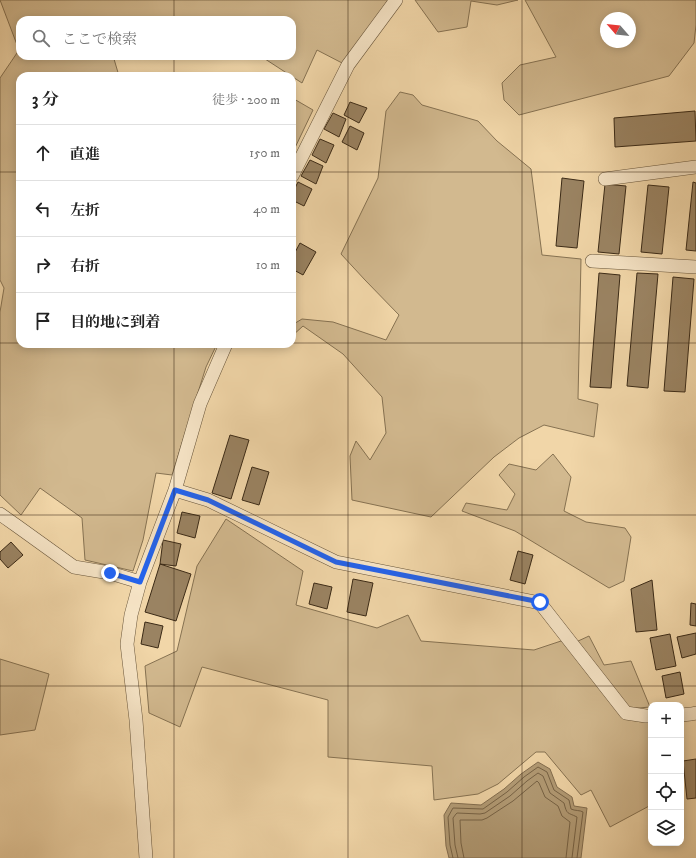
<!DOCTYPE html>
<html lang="ja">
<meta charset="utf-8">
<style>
body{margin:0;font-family:"IM FELL DW Pica","Noto Serif JP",serif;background:#f6f6f6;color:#222}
.controls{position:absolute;right:12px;bottom:12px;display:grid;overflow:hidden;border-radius:8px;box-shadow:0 2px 10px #0003}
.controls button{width:36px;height:36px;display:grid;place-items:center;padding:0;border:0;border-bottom:1px solid #e0e0e0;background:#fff;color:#222;font:20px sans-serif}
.compass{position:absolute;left:600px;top:12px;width:36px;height:36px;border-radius:50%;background:#fff;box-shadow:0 2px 10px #0003;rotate:298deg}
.stop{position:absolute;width:12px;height:12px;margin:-9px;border:3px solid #2563eb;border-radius:50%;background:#fff}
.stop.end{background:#2563eb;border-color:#fff;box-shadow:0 1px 4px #0008}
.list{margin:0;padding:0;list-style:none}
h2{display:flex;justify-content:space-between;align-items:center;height:52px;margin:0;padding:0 16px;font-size:17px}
h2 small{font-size:13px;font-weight:400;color:#767676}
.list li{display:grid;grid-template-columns:26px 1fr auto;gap:12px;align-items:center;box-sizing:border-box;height:56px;padding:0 16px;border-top:1px solid #e0e0e0}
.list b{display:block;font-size:15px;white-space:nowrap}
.list em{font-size:13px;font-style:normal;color:#767676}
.icon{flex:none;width:22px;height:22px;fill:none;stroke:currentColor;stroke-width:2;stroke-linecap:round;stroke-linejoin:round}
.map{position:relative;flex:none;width:696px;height:858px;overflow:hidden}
.search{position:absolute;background:#fff;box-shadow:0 2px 10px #0003;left:16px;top:16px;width:280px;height:44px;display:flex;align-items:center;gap:10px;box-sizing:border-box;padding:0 14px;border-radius:12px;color:#767676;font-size:15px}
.panel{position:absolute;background:#fff;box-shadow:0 2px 10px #0003;left:16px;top:72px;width:280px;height:276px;border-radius:12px}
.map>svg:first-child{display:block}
.green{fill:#d2b98f;stroke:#867252;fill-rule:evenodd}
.water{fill:#b39c76;stroke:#836e50}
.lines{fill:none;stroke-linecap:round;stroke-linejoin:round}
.shore{stroke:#776346;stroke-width:1}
.building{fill:#9a8362;stroke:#3b2a16}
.minor-casing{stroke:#68553a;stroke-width:14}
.minor{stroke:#f6e4c6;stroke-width:13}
.route{stroke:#2563eb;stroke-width:5}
.grid{fill:none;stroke:#3b2a16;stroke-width:1;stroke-opacity:0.55}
</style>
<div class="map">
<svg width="696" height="858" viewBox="0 0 696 858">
<rect width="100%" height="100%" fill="#f1d6a8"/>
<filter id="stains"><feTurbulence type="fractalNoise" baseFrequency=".005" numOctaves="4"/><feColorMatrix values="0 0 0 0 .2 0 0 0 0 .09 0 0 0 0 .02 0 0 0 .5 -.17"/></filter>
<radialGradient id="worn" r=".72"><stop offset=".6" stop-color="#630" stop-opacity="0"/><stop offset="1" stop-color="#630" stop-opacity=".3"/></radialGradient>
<!-- green -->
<path class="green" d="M0,0H388L344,64L317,50L302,83L262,57L258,56H292V20H181L177,19L142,17L139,20H20V56H115L114,59L119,76H20V344H217L206,367L172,475L156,473L143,540L133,571L85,560L82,518L40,488L21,515L0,495V312L4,288L0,280V78L19,50Z
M415,0H518L497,5L471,1L467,27L438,32Z
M525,0H696V25L694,43L669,76L519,115L504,100L502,83L520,65L556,57ZM606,18H630V42H606Z
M400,92L413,95L422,105L478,121L497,141L531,169L542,255L581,259L578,399L598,404L594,437L544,425L519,438L494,457L431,517L352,500L350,456L356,441L370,460L386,433L382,397L343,354L303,326L292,336V325L302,319L333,322L386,340L399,315L365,280L341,254L378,178L386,111Z
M294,99L313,110L292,154V100Z
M553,454L571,477L564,511L586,522L625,528L631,537L624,581L609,588L515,531L462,511L466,503L507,510L515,494L499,475L509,464L536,470Z
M226,519L303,571L296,605L377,628L408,615L421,641L534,650L564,640L624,718L651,721V805L610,827L591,790L581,795L545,752H536L498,784L478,794L434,800L432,766L328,757V700L202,667L180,727L149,713L145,666L177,651L197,566Z
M589,636L604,665L631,661L650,707L627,709L576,642Z
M0,659L49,674L35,730L0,735Z"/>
<!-- water -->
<path class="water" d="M538,762L550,769L557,787L572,797L574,806L587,808L581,858H449L446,846L444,815L451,803L481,805L504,789L521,774Z"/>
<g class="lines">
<!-- shore -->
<path class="shore" d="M453,858L450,845L448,817L453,808L483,809L507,792L524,777L538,767L547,772L554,790L569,800L571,809C575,811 580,810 583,812L577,858
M458,858L455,845L453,818L456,814L457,813L480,814L485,813L510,796L527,781L538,773L543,776L550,793L564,803C567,815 567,812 577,817L572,858
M464,858L461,843L460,820H482L487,818L513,801L537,781L539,783L545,797L558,806L562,816L570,822L566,858"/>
</g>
<!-- building -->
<path class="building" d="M350,102L367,108L359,123L344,115Z
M695,111L696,141L615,147L614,118Z
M333,113L346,119L339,137L324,129Z
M350,126L364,133L357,150L342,142Z
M320,139L334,145L326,163L312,155Z
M310,160L323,166L316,184L301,176Z
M562,178L584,181L577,248L556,246Z
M298,182L312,189L304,206L292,200V194Z
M693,182L696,183V251L686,250Z
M605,184L626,186L619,254L598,252Z
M648,185L669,187L662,254L641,252Z
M300,243L316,252L303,275L292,269V258Z
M599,273L620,275L611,388L590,387Z
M637,273L658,274L648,388L627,386Z
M673,277L694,279L685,392L664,391Z
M230,435L249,440L231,499L212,493Z
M252,467L269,472L259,505L242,500Z
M182,512L200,516L195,538L177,533Z
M163,540L181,544L176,566L160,564Z
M11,542L23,555L8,568L0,559V552Z
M518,551L533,555L525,584L510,580Z
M160,564L191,574L176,621L145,612Z
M353,579L373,583L366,616L347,612Z
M652,580L657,630L636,632L631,589Z
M314,583L332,587L327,609L309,604Z
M691,603L696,604V626L690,625Z
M145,622L163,626L158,648L141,644Z
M696,633V654L682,658L677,637Z
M670,634L676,666L656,670L650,638Z
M680,672L684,694L666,698L662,676Z
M696,759V798L687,799L683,761Z"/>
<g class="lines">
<!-- minor casing -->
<g class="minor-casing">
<path id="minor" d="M292,176L348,65L396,0
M605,179L696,167
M592,261L696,267
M175,490L208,500L336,562L540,603L626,713L646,716H651
M0,514L17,526L74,567L110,573L140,582
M681,715L691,714L696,713
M146,858L136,720L127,644L131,615L140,582L175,490L200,404L226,344"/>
</g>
<!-- minor -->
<use href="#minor" class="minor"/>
</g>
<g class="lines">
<!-- route -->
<path class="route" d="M110,573L140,582L175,490L208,500L336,562L540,602"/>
</g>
<!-- grid -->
<path class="grid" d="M174,0V20M348,0V858M522,0V858M174,56V76M0,172H20M292,172H696M0,343H20M292,343H696M174,344V858M0,515H696M0,686H696"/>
<rect width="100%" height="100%" filter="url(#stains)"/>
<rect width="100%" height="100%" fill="url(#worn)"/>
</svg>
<div class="controls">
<button>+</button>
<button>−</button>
<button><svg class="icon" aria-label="locate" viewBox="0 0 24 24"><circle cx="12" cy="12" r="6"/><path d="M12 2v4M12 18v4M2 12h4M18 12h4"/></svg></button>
<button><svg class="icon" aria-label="layers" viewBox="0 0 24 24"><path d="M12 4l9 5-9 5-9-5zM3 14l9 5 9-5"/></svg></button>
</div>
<svg class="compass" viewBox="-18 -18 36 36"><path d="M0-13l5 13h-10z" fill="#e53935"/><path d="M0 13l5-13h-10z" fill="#767676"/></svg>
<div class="stop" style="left:540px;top:602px"></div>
<div class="stop end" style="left:110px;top:573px"></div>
<div class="search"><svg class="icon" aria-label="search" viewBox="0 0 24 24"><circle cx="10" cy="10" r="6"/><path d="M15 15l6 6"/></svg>ここで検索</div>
<section class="panel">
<h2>3 分<small>徒歩 · 200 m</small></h2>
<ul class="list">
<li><svg class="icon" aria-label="ahead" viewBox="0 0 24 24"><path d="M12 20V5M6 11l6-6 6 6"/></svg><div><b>直進</b></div><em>150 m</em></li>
<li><svg class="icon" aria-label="left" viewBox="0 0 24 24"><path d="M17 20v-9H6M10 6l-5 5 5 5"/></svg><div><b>左折</b></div><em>40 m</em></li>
<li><svg class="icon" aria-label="right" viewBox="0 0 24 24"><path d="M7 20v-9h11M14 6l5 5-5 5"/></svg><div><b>右折</b></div><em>10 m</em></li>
<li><svg class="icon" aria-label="arrive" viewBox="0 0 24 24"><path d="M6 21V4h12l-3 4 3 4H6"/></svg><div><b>目的地に到着</b></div></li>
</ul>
</section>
</div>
